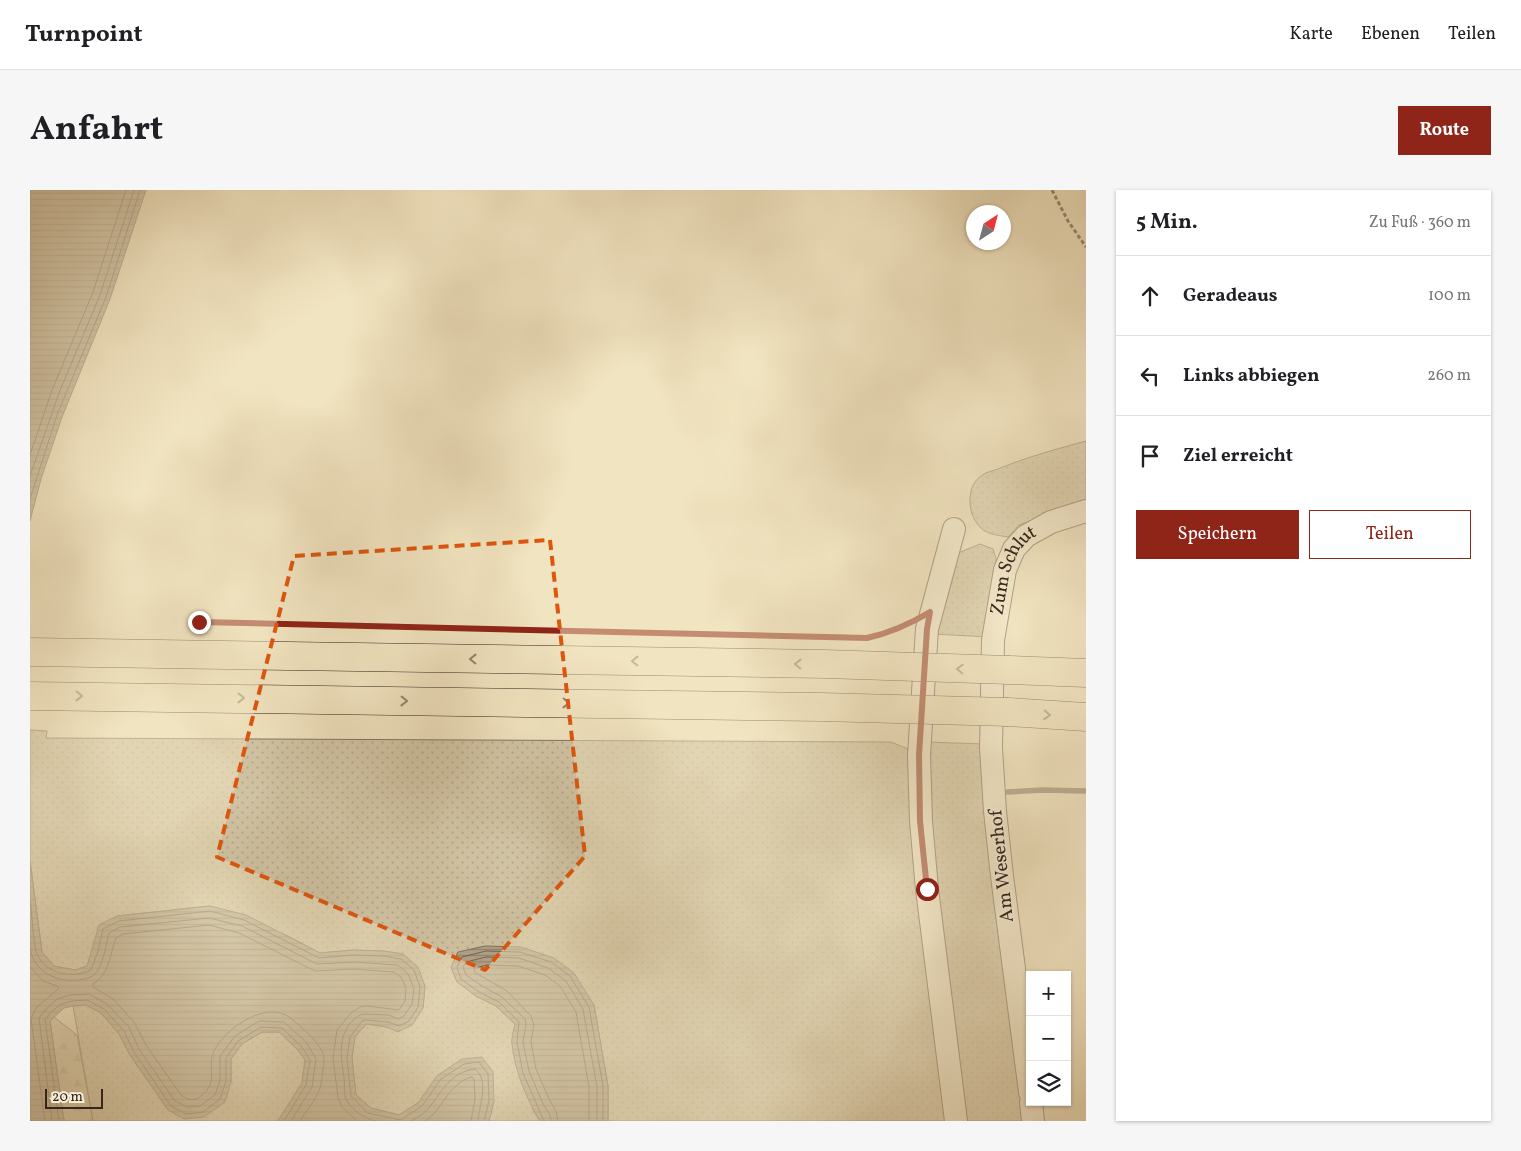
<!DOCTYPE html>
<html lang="de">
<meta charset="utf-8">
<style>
body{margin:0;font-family:Vollkorn,serif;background:#f6f6f6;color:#202124}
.controls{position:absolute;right:15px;bottom:15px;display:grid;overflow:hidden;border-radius:0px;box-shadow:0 1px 4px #0004}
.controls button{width:45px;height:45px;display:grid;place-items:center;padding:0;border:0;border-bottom:1px solid #e0e0e0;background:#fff;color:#202124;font:25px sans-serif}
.compass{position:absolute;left:936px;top:15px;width:45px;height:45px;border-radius:50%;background:#fff;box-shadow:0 1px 4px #0004;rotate:36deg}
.scale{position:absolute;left:15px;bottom:12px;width:58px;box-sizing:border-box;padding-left:5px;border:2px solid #34251d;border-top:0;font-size:14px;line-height:18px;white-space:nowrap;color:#34251d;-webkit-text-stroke:4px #f6edd6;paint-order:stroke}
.stop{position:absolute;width:15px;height:15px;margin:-11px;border:4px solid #8f2418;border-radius:50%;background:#fff}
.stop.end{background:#8f2418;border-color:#fff;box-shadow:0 1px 5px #0008}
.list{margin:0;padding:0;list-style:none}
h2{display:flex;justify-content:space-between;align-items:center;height:65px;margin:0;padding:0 20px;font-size:21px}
h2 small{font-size:16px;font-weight:400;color:#757577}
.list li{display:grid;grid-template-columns:32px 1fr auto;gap:15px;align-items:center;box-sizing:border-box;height:80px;padding:0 20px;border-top:1px solid #e0e0e0}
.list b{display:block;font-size:19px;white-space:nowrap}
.list em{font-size:16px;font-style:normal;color:#757577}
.actions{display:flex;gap:10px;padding:15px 20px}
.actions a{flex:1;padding:11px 0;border:1px solid #8f2418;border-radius:0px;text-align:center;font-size:18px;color:#8f2418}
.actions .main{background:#8f2418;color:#fff}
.icon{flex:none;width:28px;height:28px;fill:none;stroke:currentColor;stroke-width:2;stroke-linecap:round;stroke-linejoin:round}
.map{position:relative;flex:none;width:1056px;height:931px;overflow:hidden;border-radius:0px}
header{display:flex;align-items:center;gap:30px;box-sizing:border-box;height:70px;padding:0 25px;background:#fff;border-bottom:1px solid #e0e0e0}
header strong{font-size:24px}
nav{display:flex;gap:28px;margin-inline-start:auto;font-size:18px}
.intro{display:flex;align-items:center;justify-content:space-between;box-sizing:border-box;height:120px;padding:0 30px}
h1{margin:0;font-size:35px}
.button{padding:12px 22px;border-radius:0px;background:#8f2418;color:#fff;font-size:18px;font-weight:700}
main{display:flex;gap:30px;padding:0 30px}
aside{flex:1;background:#fff;border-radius:0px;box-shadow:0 1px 4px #0004}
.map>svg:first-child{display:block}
.green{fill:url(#green-dots);stroke:#827460}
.forest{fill:url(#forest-firs);stroke:#827460}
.water{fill:url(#water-rules);stroke:#7f715e}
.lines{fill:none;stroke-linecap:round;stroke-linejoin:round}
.shore{stroke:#726453;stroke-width:1}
.stream{stroke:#7f715e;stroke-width:5.5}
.minor-casing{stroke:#635546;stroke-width:24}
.highway-casing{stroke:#34251d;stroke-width:29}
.path{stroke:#34251d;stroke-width:3;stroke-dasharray:4 2.5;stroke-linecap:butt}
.minor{stroke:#f6edd6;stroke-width:22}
.highway{stroke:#f1e4c0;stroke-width:28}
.highway-bridge-casing{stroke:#34251d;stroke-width:29;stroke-linecap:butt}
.highway-bridge{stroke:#f1e4c0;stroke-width:28}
.oneway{stroke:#92846e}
.route{stroke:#8f2418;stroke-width:6}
.marked{fill:none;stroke:#df560d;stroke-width:4;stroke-dasharray:10 6;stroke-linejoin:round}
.labels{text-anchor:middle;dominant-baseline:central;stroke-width:4;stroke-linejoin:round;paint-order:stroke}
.street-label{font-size:19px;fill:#34251d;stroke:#f6edd6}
</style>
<header>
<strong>Turnpoint</strong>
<nav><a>Karte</a><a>Ebenen</a><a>Teilen</a></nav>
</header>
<div class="intro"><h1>Anfahrt</h1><a class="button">Route</a></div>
<main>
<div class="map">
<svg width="1056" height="931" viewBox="0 0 1056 931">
<defs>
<pattern id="green-dots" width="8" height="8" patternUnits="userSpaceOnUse" patternTransform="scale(1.25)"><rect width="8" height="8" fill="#d1c4a4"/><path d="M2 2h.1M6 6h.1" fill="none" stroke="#b4a88d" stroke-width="1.8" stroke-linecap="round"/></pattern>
<pattern id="forest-firs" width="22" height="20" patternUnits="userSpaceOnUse" patternTransform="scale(1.25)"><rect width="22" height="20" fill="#d1c4a4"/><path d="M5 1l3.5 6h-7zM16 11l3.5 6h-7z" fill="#b4a88d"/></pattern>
<pattern id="water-rules" width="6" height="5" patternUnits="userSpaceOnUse" patternTransform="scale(1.25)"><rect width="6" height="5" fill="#b1a389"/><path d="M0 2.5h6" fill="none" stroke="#91856f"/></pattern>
</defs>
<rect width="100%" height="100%" fill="#f1e4c0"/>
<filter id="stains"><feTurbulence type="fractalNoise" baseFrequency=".004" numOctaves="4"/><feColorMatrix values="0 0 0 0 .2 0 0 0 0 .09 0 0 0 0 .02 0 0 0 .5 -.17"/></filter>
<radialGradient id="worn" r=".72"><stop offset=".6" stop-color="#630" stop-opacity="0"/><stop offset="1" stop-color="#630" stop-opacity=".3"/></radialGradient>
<!-- green -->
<path class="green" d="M1056,251V312L989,335L978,347C959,344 950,343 942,324C938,312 939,294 951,286C955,282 963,281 968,279C997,267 1027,259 1056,251Z
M950,354L963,359L966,369L960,447L903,444L923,365Z
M0,540L17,541L16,548L861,552L883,561L897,552L954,554L999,931H578V896L564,815L428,762L421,777L427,792L446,806L466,816L485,834L482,852L503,920L510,931H459L464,911L432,869L407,886L388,913L369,925L341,918L326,905L322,868L325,847L336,834L357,837L382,835L393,818L395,796L373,764L353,761L323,760L290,763L258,746L180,716L87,726L63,759L57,776L45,780L24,776L12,762L0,671Z
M56,815L71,823L89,844L100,865L138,920L201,892V869L212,854L232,842H249L268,860L275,870L272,893L248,931H63L43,816Z"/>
<!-- forest -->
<path class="forest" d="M24,827L47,845L63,931H34L20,831Z"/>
<!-- water -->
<path class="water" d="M0,0H116L80,109L32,227L11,289L0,331Z
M0,671L12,762L24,776L45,780L57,776L69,735L87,726L180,716L216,725L290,763L323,760L353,761L373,764L388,777L395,796L393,818L382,835L368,842L357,837L336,834L325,847L322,868L326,905L341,918L369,925L388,913L407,886L432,869L452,867L463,882L464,911L459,931H248L272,893L275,870L268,860L249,842H232L212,854L201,869V892L195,912L174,927L154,929L138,920L100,865L89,844L71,823L56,815L43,816L34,818L20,831L34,931H0Z
M455,756L491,757L524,768L544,783L564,815L578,896V931H510C496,908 485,881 482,854C481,847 484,840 485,834L466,816L446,806L427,792L421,777L428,762Z"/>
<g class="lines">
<!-- shore -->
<path class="shore" d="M0,265L22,200L63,102L96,0
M0,286L29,203L70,105L104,0
M0,309L27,225L76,107L110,0
M0,710C2,721 3,754 7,764C16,784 42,789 61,780L68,761L73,739L89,731L180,721L214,730L289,768L323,765L353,766L371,769L384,780L390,797L388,817L379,831L369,836L358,832L335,830L332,831L320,847L317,868L321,906L338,923L371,930L392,916L411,889L434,874L449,872L458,884L459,911L454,931
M0,758C3,783 31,795 54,789C58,788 62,787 65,784C73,776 76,754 79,743L90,737L179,728L212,736L287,774L324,772L368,775L378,784L384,798L382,814L374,826L368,829L359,825L332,824C307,837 310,864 314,887C315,895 313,904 317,911C323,921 334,928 345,931
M0,777L13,791L27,796L29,798L6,818L1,829L15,931
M22,931L9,828L16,819L27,809L40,805L59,804L77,814L99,837L109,859L145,911L157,917L170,916L185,905L190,890V866L205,846L229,831L254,832L276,852L286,869L282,897L261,931
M29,931L15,830L20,823L31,814L42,811L57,810L74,819L94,841L104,862L141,916L156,924L173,922L190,909L196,891V868L208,851L231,837L252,838L272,857L280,870L276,895L254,931
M270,931C276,921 286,910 290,898C292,892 292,886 293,879C294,873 295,867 292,861C285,848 273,839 263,830C239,808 196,837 184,861C176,878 190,891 171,906C164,912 158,910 151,905L116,855L104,832L83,809L63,797V794C79,785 80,764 86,748L93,744L179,735L209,743L285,781L324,779L364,782L372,788L376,799L375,811L369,820L337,816L330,817L322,822L307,840L303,868L308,908L312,917L327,931
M381,931C386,928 394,924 398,919C412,902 420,882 445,879C460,891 449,915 448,931
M395,931C414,919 418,893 442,887L444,889L445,909L441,931
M514,931L493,883L487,852L489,832L469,812L449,802L431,789L427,777L432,767L456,761L490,762L521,772L540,786L559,817L573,896V931
M521,931L520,925L513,914L499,881L493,852L496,835L495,829L472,807L452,796L436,785L433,777L436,772L456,767L489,768L518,778L536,791L553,819L567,897V931
M528,931L526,921L520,911L506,879L501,852L504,835L501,826L477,801L444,782L445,778L457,775L488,776L515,785L530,796L546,822L559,897V931"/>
<!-- stream -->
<path class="stream" d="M978,602L1012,600L1056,601"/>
<!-- minor casing -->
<g class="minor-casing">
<g id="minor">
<path d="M924,339L897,439L889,565L891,631L897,699L926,931"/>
<path id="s1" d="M1000,902L972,686L965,621L961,558L963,450L975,380L984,359L996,346L1021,332L1056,321"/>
<path d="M1001,912L1003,931"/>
</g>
</g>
<!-- highway casing -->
<g class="highway-casing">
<path id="highway" d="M979,480L1056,483
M978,522L1056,527"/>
</g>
<!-- path -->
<path class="path" d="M1022,0L1038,31L1056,57
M169,432L837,448L854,444L878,434"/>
<!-- minor -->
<use href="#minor" class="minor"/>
<!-- highway -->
<use href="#highway" class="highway"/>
<!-- highway-bridge casing -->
<g class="highway-bridge-casing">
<path id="highway-bridge" d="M0,462L795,474L979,480
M0,506L791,517L978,522"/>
</g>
<!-- highway-bridge -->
<use href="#highway-bridge" class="highway-bridge"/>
</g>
<!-- one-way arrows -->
<defs><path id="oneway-chevron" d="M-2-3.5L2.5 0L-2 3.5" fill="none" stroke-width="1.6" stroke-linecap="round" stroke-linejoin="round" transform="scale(1.25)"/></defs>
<g class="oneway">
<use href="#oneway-chevron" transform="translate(443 469) rotate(-179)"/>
<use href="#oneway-chevron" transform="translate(605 471) rotate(-179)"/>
<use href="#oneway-chevron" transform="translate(768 474) rotate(-179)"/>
<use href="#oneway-chevron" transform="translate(930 479) rotate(-178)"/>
<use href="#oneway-chevron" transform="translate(49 506) rotate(1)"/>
<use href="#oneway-chevron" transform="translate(211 508) rotate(1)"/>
<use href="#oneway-chevron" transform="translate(374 511) rotate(1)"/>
<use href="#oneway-chevron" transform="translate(536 513) rotate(1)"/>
<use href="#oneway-chevron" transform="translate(1017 525) rotate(4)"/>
</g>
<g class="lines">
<!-- route -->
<path class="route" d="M169,432L837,448C860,443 880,434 900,422L897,439L889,565L890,631L897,699"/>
</g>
<!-- marked area -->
<path d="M0 0H1056V931H0ZM520,350L555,666L455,780L187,667L264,366Z" fill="#f1e4c0" fill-opacity=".55" fill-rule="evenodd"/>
<path class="marked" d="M520,350L555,666L455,780L187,667L264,366Z"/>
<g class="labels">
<!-- street labels -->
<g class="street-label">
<text stroke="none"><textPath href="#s1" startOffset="528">Zum Schlut</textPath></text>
<text transform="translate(972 676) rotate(-96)">Am Weserhof</text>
</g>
</g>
<rect width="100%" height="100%" filter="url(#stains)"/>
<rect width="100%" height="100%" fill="url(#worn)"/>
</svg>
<div class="controls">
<button>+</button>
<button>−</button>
<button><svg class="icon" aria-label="layers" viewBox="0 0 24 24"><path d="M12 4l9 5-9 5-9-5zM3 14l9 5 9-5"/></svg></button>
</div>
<svg class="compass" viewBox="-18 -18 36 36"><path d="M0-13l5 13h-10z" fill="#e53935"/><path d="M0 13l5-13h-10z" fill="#757577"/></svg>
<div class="scale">20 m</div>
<div class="stop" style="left:897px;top:699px"></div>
<div class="stop end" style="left:169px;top:432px"></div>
</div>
<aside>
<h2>5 Min.<small>Zu Fuß · 360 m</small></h2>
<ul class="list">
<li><svg class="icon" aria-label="ahead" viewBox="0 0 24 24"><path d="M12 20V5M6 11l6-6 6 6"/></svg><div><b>Geradeaus</b></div><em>100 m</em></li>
<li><svg class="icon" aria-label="left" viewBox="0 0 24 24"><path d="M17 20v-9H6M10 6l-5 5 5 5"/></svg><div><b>Links abbiegen</b></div><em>260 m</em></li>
<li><svg class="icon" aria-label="arrive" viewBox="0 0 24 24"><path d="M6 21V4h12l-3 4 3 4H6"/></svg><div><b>Ziel erreicht</b></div></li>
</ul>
<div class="actions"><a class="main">Speichern</a><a>Teilen</a></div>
</aside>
</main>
